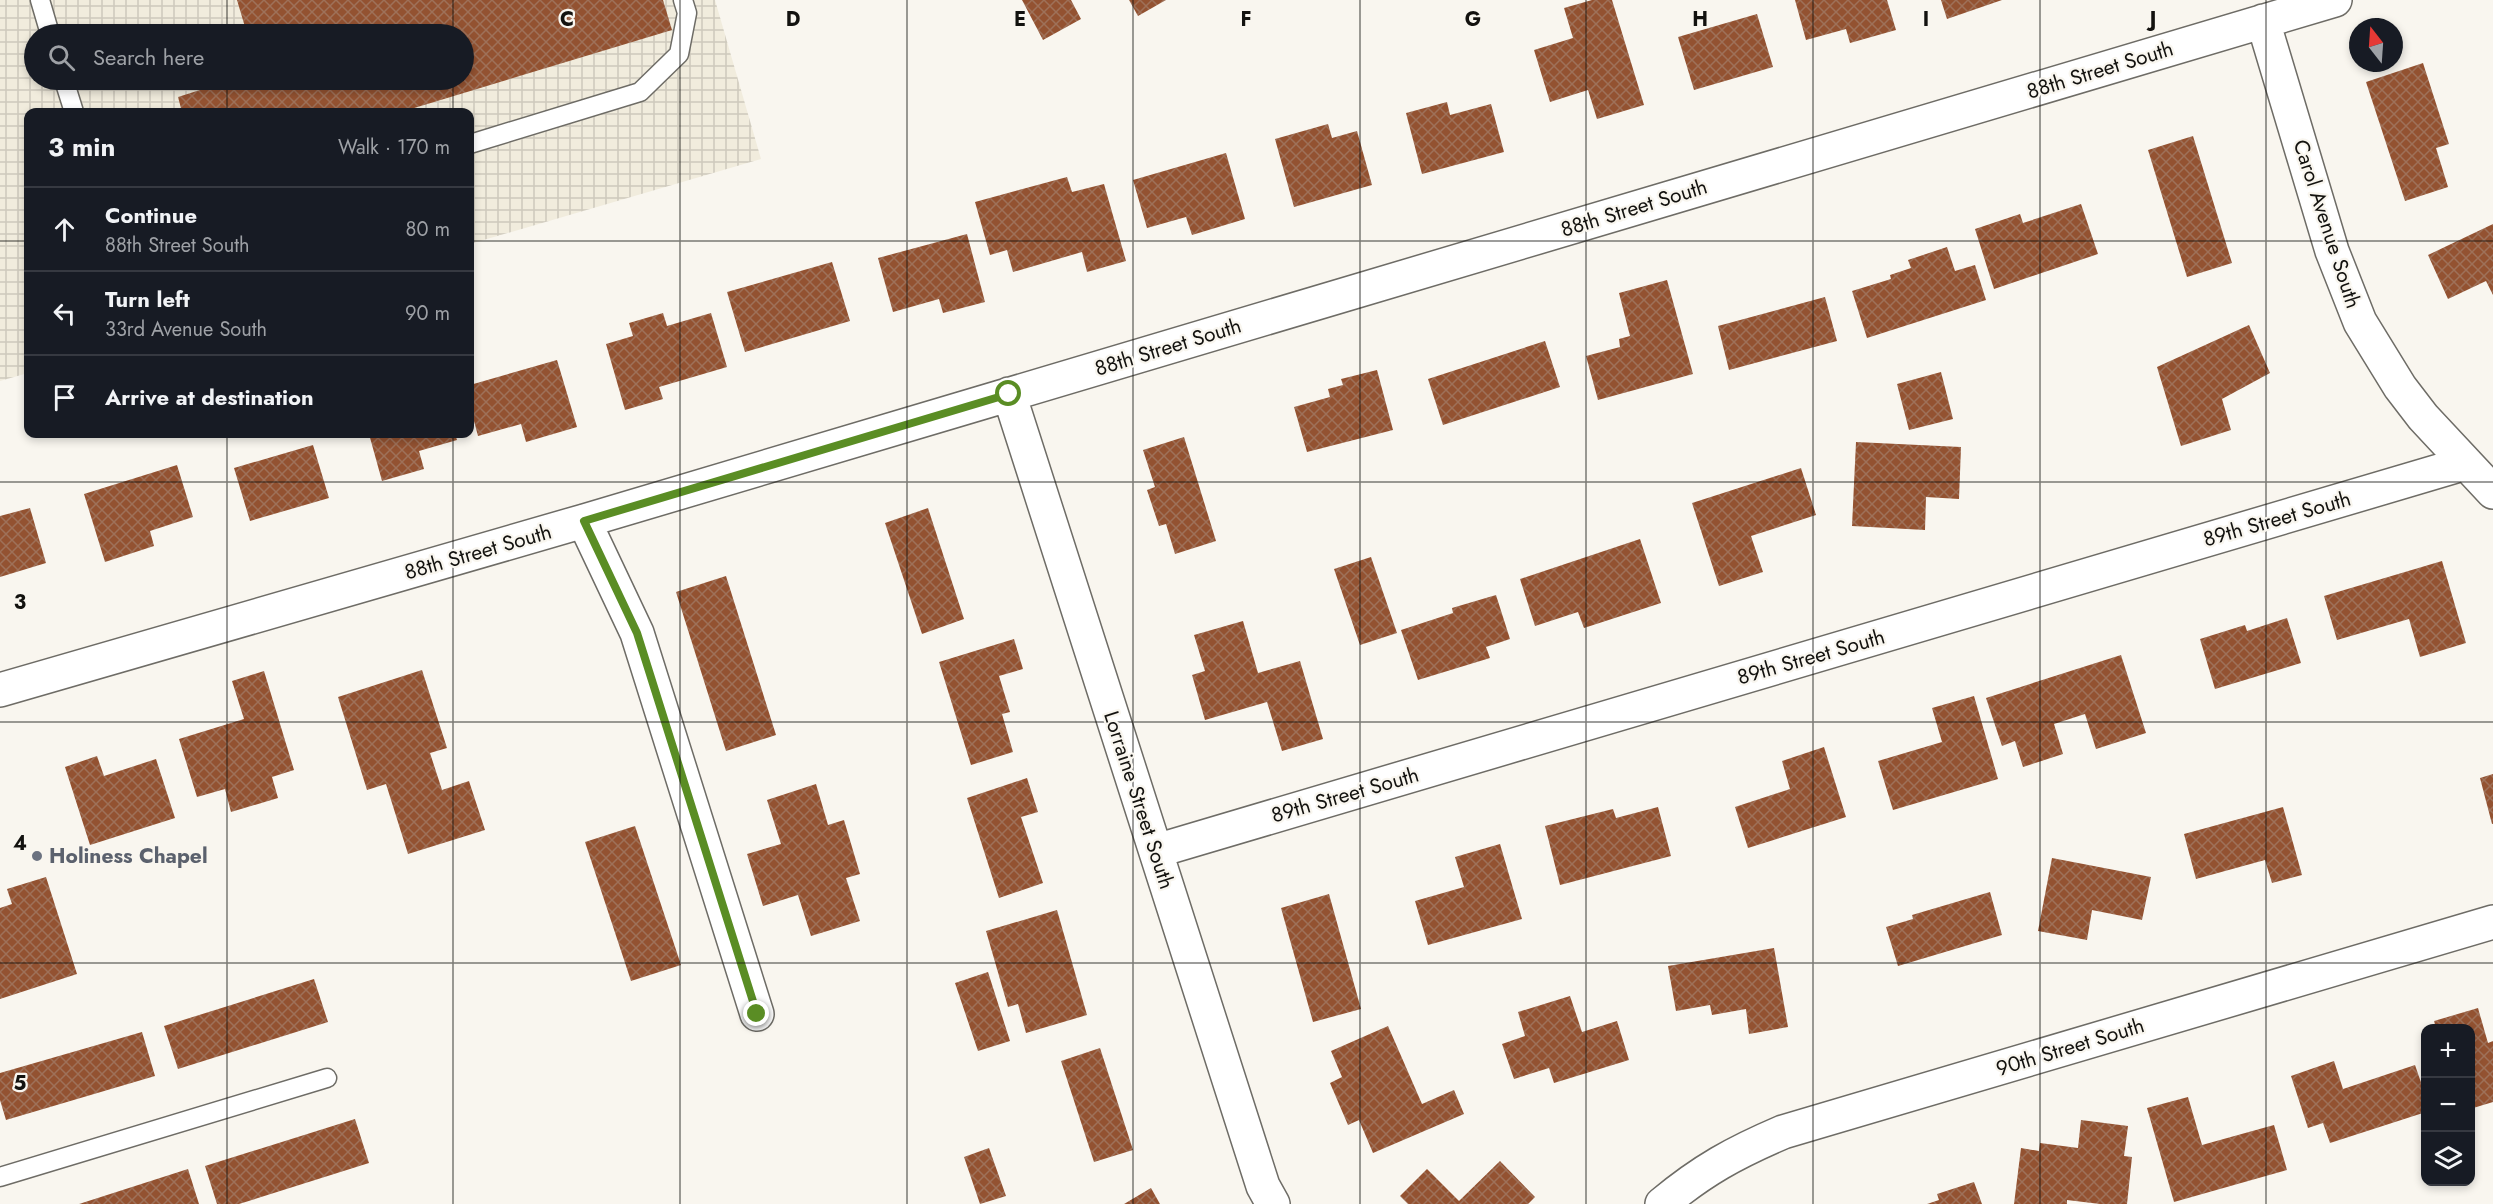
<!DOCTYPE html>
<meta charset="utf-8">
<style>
body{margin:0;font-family:Jost,sans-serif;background:#20242c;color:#f1f3f6}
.controls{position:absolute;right:18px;bottom:18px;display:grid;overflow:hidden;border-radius:12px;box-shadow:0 3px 9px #0003}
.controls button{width:54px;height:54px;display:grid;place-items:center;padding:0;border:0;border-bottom:2px solid #363941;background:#171b24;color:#f1f3f6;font:30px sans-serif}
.compass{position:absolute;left:2349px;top:18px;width:54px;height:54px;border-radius:50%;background:#171b24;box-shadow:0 3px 9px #0003;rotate:343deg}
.stop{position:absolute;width:18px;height:18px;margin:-14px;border:4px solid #5a8d24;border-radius:50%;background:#fff}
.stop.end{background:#5a8d24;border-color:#fff;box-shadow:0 2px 6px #0008}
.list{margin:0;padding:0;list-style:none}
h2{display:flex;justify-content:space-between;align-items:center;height:78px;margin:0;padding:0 24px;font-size:26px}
h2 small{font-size:20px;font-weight:400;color:#9ea1a6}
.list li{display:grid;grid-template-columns:39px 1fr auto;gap:18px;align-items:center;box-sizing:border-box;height:84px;padding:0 24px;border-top:2px solid #363941}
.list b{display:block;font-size:22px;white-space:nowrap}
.list p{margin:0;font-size:20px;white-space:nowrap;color:#9ea1a6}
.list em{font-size:20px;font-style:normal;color:#9ea1a6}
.icon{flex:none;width:33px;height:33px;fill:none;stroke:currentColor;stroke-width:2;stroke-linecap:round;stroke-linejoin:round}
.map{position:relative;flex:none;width:2493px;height:1204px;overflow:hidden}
.search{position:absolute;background:#171b24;box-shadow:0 3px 9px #0003;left:24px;top:24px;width:450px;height:66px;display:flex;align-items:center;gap:15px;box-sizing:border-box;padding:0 21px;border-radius:33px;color:#9ea1a6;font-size:22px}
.panel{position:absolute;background:#171b24;box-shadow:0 3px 9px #0003;left:24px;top:108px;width:450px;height:330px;border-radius:12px}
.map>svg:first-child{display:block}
.industrial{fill:url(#industrial-grid);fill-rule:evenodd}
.building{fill:url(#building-cross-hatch)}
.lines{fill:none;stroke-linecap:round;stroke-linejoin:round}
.service-casing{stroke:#6e6c66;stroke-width:21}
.minor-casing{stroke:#6e6c66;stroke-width:36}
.service{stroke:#fff;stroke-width:18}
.minor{stroke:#fff;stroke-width:33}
.route{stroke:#5a8d24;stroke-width:8}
.grid{fill:none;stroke:#13120f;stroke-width:1.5;stroke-opacity:0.55}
.worship-dot{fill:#6b7280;stroke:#f9f6ef;stroke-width:2}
.labels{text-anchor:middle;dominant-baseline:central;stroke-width:4.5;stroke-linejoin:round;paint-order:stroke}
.street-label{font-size:21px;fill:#13120f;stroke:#f9f6ef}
.worship-label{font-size:21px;font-weight:bold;fill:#5b616d;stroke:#f9f6ef;text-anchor:start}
.grid-label{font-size:20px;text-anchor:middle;font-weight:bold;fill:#13120f;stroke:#f9f6ef;stroke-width:4.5;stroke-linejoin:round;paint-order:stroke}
</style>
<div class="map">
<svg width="2493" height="1204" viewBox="0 0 2493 1204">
<defs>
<pattern id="industrial-grid" width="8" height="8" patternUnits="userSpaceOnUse" patternTransform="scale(1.5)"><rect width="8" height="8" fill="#f1ecdd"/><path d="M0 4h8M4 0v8" fill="none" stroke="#cec9bc"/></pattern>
<pattern id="building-cross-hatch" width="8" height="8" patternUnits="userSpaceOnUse" patternTransform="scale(1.5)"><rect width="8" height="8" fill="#935231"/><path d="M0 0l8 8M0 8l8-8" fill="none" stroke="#9e7159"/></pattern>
</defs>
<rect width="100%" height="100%" fill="#f9f6ef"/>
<!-- industrial -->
<path class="industrial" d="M0,0H715L761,159L470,244V112H28V373L0,381ZM34,34H464V80H34Z"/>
<!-- building -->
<path class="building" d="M237,0H663L672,30L401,112H182L178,97L225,82L224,80H464V34H222L245,27Z
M1022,0H1071L1081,19L1043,40Z
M1129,0H1166L1138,16Z
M1592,0H1612L1644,105L1597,119L1588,90L1550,102L1534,50L1573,38L1564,8Z
M1795,0H1887L1896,30L1850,43L1846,29L1806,40Z
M1941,0H2002L1947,19Z
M1757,14L1773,67L1694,90L1678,37Z
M2423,63L2449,144L2436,148L2448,187L2405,201L2366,82Z
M1447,102L1450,115L1491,104L1504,152L1422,174L1406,113Z
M1328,124L1332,138L1357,131L1372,185L1294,207L1275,139Z
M2193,136L2232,263L2187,277L2148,150Z
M1226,153L1245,219L1192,235L1186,217L1147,228L1133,180Z
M1067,177L1072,192L1104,184L1126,261L1087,272L1082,252L1013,272L1007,250L990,255L975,202Z
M2081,204L2098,254L1994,289L1975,229L2020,214L2023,223Z
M2493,224V295L2486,281L2448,299L2428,255Z
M967,234L985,302L943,313L939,299L893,312L878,258Z
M1947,247L1955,271L1975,265L1986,300L1867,338L1852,291L1891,279L1890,275L1911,268L1908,260Z
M832,262L850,321L745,352L727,292Z
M1667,280L1693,374L1598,400L1586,356L1620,347L1619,339L1630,336L1619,293Z
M1825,297L1837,341L1729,370L1718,326Z
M663,313L667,326L711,313L727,367L659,387L663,399L625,410L606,344L633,336L629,323Z
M2249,325L2270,373L2222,399L2231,430L2181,446L2157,367Z
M1545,341L1560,387L1443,425L1428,379Z
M557,360L577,427L526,442L521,424L478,436L470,406V385Z
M1377,370L1393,430L1307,452L1294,407L1330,397L1328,389L1343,385L1341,379Z
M1941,372L1953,419L1909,430L1897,384Z
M369,434H455L457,440L419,451L424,469L382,481Z
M1184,437L1216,541L1175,554L1166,524L1159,526L1147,490L1155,487L1143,450Z
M1856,442L1961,447L1959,499L1926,497L1925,530L1852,526Z
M313,445L329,498L250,521L234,468Z
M177,465L193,517L150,531L154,546L105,562L84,494Z
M1801,468L1816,515L1751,536L1763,572L1719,586L1692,503Z
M30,508L46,563L0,577V516Z
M928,508L964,619L922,634L885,523Z
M1640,539L1661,603L1584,628L1578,612L1535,626L1520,579Z
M1371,557L1397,633L1360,645L1334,569Z
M2442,561L2466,643L2420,657L2409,619L2337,640L2324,596Z
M726,576L776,735L726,751L676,592Z
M1496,595L1510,639L1486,647L1490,658L1418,680L1401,630L1453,613L1452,608Z
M2287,618L2301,663L2215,689L2200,639L2245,625L2247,631Z
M1243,621L1258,673L1300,661L1323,739L1282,751L1267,702L1205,720L1192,675L1205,671L1194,635Z
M1014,639L1023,669L999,676L1010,712L1002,714L1013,752L971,765L939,662Z
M2121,655L2146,733L2096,749L2085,714L2054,724L2063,754L2023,767L2015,741L2002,746L1986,698Z
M422,670L447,748L430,753L442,790L469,781L485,830L408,854L386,784L367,790L338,697Z
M264,671L294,770L272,777L278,798L231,812L225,789L197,797L179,739L244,719L232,681Z
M1974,696L1998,779L1893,810L1878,761L1942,742L1932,708Z
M1824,747L1846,817L1748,848L1735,807L1790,789L1782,761Z
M97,756L104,776L156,759L175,818L90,845L65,767Z
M2493,774V824H2492L2480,778Z
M1027,778L1038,812L1021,817L1043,883L999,898L967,798Z
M816,784L828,825L844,820L860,874L846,878L860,921L811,936L798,895L763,906L747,854L781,844L767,800Z
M1658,807L1671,856L1560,885L1545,826L1613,809L1616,818Z
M2283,807L2302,875L2272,883L2265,860L2196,879L2184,834Z
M635,826L681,965L631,981L585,842Z
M1500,844L1522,919L1428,945L1415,901L1464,887L1455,857Z
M2052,858L2151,877L2142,920L2092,910L2087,940L2038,931Z
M46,877L77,974L0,999V908L12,904L7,889Z
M1990,892L2002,935L1898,966L1886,927L1913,919L1912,915Z
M1329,894L1361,1009L1313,1022L1281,908Z
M1057,910L1087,1015L1026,1033L1018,1004L1008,1007L986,931Z
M1774,948L1788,1027L1749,1034L1746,1009L1712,1015L1710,1005L1676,1011L1668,966Z
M988,972L1010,1041L978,1051L955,983Z
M314,979L328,1022L178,1069L164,1026Z
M1570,996L1582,1032L1617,1021L1629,1060L1554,1083L1549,1068L1514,1079L1502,1044L1525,1036L1518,1012Z
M2478,1008L2488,1043L2493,1041V1102L2470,1109V1028H2436L2434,1021Z
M1388,1026L1422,1104L1454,1090L1464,1114L1373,1153L1359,1120L1348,1125L1330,1083L1342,1077L1331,1051Z
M142,1032L155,1076L6,1120L0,1100V1073Z
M1100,1048L1133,1150L1094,1162L1061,1061Z
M2334,1061L2343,1089L2415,1065L2426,1097V1112L2330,1143L2323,1123L2308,1128L2291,1076Z
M2188,1097L2202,1145L2274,1125L2287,1170L2174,1202L2147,1108Z
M355,1119L369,1163L239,1204H217L205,1166Z
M2081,1120L2128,1126L2124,1156L2132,1157L2127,1204H2100L2067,1200V1204H2014L2021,1148L2039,1151L2040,1143L2078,1148Z
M989,1148L1006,1196L980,1204L964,1157Z
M1500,1161L1535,1197L1528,1204H1408L1400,1196L1427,1169L1459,1201Z
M188,1169L199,1204H79Z
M1974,1182L1982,1204H1927L1939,1200L1937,1194Z
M1151,1188L1160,1204H1124Z"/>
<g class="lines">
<!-- service casing -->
<g class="service-casing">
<path id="service" d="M40,0L50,34
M64,80L74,112
M470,144L640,92L679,54L687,13L683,0
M0,1177L327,1078"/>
</g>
<!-- minor casing -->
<g class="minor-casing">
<path id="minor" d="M2263,21L2332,251L2360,322L2400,387L2423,417L2493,492
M1009,394L1263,1186L1273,1204
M584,521L637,633L757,1014
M0,690L584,521L2335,0
M1156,851L2466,463
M1662,1204C1703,1170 1734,1153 1783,1132L2493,922"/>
</g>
<!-- service -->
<use href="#service" class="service"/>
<!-- minor -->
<use href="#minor" class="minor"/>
</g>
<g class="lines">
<!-- route -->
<path class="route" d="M757,1014L637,633L584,521L1009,394"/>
</g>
<!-- grid -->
<path class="grid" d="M227,0V34M453,0V34M680,0V1204M907,0V1204M1133,0V1204M1360,0V1204M1586,0V1204M1813,0V1204M2040,0V1204M2266,0V1204M227,80V112M453,80V112M0,241H28M470,241H2493M227,434V1204M453,434V1204M0,482H2493M0,722H2493M0,963H2493"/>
<!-- markers -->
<circle class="worship-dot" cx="37" cy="856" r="6"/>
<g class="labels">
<!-- street labels -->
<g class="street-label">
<text transform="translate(2100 70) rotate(-17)">88th Street South</text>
<text transform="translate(1634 208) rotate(-17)">88th Street South</text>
<text transform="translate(2327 224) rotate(72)">Carol Avenue South</text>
<text transform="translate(1168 347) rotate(-17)">88th Street South</text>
<text transform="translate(2277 519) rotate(-16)">89th Street South</text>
<text transform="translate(478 552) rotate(-16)">88th Street South</text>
<text transform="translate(1811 657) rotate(-16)">89th Street South</text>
<text transform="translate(1345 795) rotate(-16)">89th Street South</text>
<text transform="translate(1139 800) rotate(72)">Lorraine Street South</text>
<text transform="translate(2070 1047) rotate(-17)">90th Street South</text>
</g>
<!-- worship labels -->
<g class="worship-label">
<text x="49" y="856">Holiness Chapel</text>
</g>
</g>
<g class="grid-label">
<text x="567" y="26">C</text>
<text x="793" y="26">D</text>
<text x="1020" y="26">E</text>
<text x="1246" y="26">F</text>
<text x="1473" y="26">G</text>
<text x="1700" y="26">H</text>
<text x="1926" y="26">I</text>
<text x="2153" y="26">J</text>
<text x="20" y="609">3</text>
<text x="20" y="850">4</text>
<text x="20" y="1090">5</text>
</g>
</svg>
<div class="controls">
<button>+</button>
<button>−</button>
<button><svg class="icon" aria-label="layers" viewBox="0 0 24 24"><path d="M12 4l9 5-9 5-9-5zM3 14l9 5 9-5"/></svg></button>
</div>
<svg class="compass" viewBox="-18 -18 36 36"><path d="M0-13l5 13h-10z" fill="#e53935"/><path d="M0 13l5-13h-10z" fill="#9ea1a6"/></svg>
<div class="stop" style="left:1009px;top:394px"></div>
<div class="stop end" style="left:757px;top:1014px"></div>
<div class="search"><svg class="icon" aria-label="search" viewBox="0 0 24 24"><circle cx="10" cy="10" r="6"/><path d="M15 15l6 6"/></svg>Search here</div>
<section class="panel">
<h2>3 min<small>Walk · 170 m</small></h2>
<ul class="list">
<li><svg class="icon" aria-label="ahead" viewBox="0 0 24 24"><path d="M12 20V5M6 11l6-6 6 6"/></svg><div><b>Continue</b><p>88th Street South</p></div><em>80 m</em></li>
<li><svg class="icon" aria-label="left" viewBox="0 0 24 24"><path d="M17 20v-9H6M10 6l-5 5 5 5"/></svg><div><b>Turn left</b><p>33rd Avenue South</p></div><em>90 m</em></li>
<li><svg class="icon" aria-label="arrive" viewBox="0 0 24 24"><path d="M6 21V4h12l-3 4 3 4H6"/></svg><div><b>Arrive at destination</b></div></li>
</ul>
</section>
</div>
